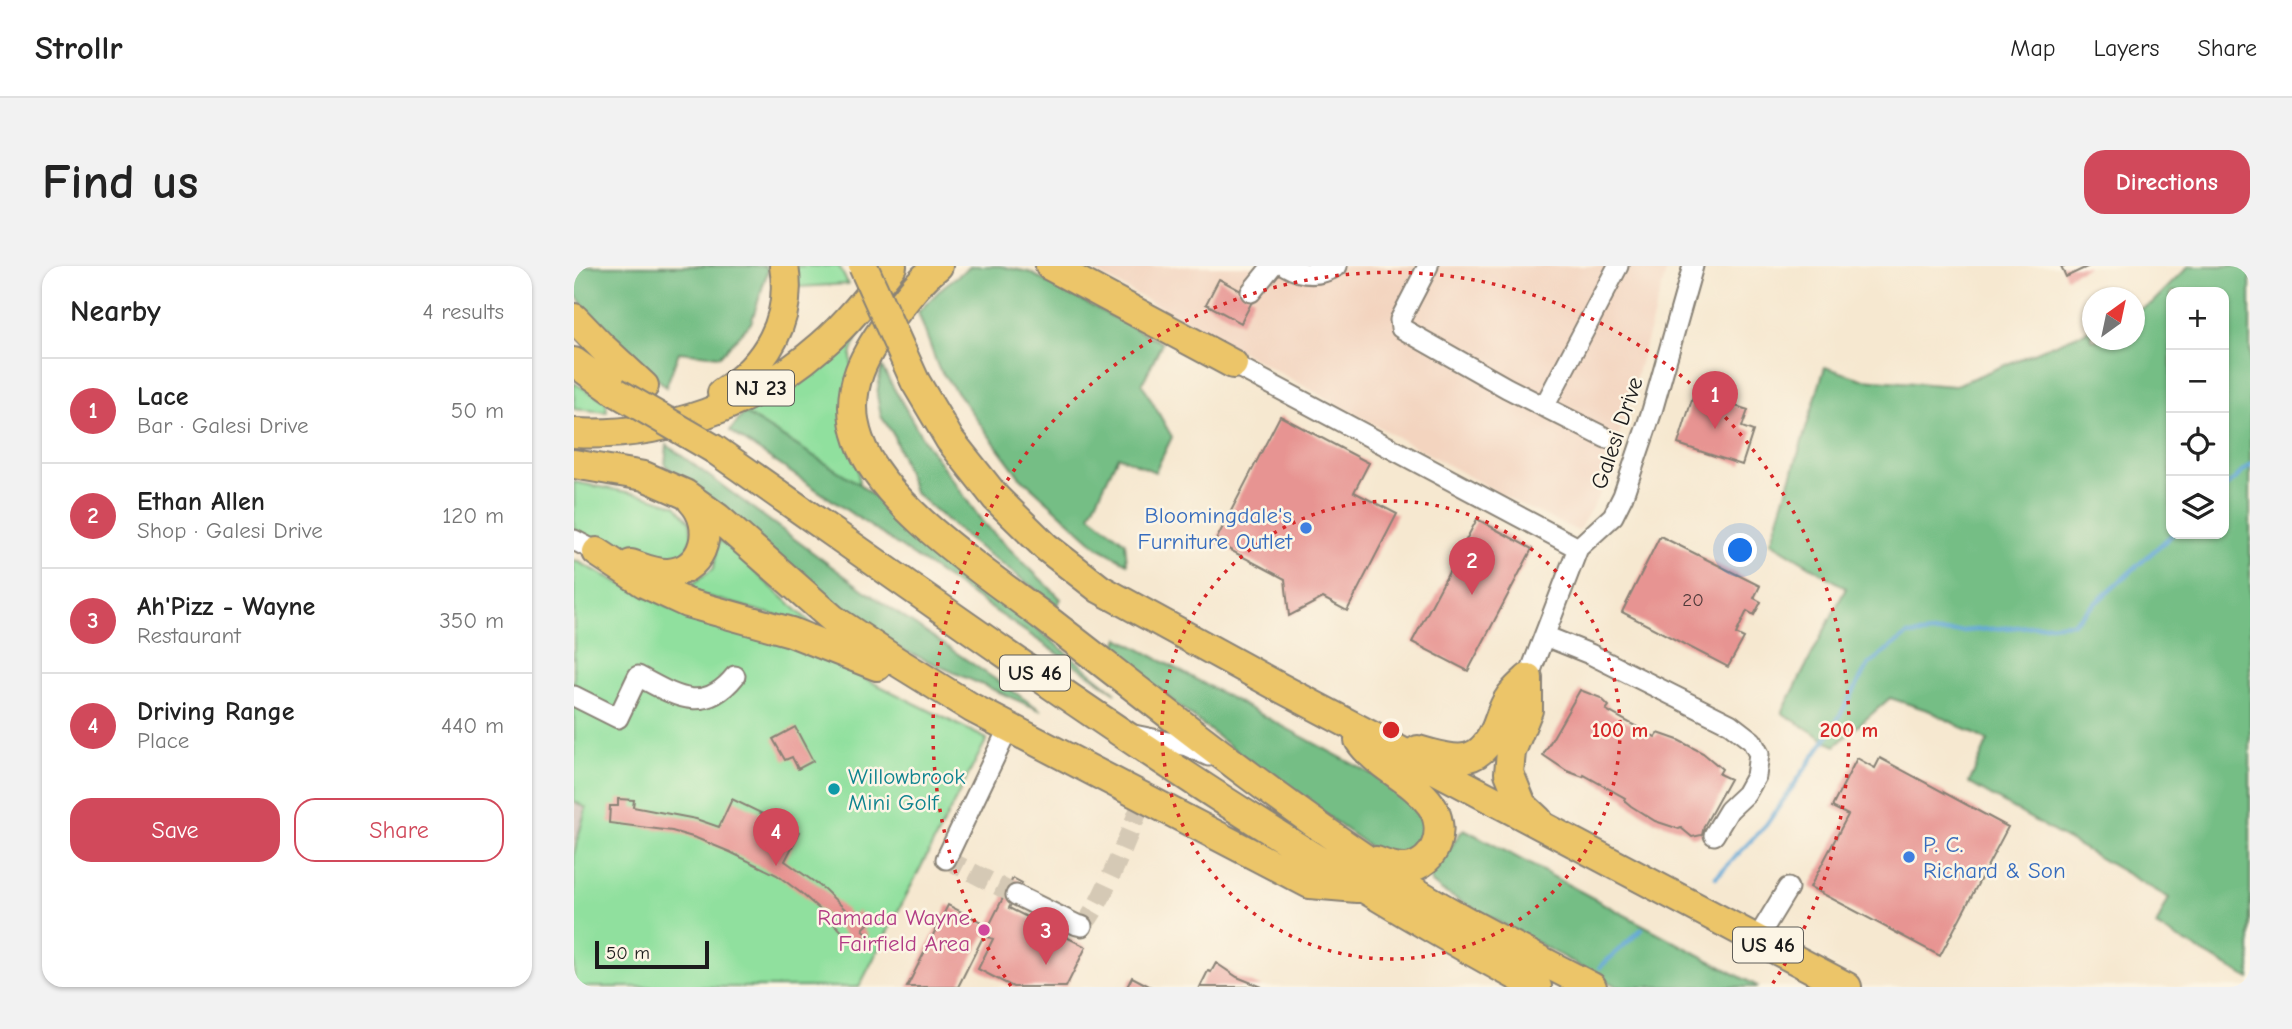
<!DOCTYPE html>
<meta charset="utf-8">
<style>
body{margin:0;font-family:"Comic Neue",sans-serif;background:#f2f2f2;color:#222}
.controls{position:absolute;right:21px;top:21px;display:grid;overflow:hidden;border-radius:14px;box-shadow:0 2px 5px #0004}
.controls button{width:63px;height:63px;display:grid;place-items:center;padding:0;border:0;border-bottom:2px solid #e0e0e0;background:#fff;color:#222;font:35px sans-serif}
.compass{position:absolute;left:1508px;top:21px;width:63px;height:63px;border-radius:50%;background:#fff;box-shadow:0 2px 5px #0004;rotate:33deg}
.scale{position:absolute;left:21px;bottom:18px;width:114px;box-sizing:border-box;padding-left:7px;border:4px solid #1c1c1c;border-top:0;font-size:19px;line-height:24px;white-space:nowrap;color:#1c1c1c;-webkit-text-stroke:5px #fcf5e5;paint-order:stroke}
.you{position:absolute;left:1167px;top:285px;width:24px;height:24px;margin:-18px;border:5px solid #fff;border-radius:50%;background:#1a73e8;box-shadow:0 0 0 10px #1a73e833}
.badge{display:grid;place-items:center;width:46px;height:46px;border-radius:50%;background:#d1495b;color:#fff;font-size:23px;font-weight:700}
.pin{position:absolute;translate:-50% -58px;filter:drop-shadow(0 2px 4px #0008)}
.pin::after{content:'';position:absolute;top:37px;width:24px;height:21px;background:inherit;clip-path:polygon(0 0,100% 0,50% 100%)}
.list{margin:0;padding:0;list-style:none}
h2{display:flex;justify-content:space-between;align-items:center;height:91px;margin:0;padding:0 28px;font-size:30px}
h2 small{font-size:23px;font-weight:400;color:#767676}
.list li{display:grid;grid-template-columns:46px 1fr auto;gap:21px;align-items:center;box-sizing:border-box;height:105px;padding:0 28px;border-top:2px solid #e0e0e0}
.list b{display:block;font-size:26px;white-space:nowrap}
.list p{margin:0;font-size:23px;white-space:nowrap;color:#767676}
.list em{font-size:23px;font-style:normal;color:#767676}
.actions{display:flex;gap:14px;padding:21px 28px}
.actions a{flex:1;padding:16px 0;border:2px solid #d1495b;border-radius:21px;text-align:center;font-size:24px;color:#d1495b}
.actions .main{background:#d1495b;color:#fff}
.icon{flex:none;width:38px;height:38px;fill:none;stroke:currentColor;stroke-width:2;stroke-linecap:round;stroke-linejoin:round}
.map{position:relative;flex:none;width:1676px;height:721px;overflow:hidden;border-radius:21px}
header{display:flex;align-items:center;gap:42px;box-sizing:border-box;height:98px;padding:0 35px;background:#fff;border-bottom:2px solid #e0e0e0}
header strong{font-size:33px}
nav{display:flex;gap:38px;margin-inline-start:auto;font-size:24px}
.intro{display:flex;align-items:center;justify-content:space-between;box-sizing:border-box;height:168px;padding:0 42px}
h1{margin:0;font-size:49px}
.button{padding:18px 32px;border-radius:21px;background:#d1495b;color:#fff;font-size:24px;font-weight:700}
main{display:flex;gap:42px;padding:0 42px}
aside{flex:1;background:#fff;border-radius:21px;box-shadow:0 2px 5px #0004}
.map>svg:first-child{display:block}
.built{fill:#f3d4bf}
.industrial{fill:#cfc0bb}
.green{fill:#90e09e;stroke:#567e5d;stroke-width:2}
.forest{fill:#74be85;stroke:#486d50;stroke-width:2;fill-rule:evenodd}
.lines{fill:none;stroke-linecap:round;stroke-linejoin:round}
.stream{stroke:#5ea6d5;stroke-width:4.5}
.building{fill:#e79492}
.minor-tunnel{stroke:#d5c9b5;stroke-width:19;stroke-dasharray:19 10;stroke-linecap:butt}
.minor-casing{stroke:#898276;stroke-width:23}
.highway-casing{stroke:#898276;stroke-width:32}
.minor{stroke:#fff;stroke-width:19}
.highway{stroke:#ecc569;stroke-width:28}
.highway-bridge-casing{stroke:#898276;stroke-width:32;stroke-linecap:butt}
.highway-bridge{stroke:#ecc569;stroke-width:28}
.ring{fill:none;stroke:#d62828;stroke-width:3.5;stroke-dasharray:3.5 7}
.shop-dot{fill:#3f7fe0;stroke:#fcf5e5;stroke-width:2.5}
.culture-dot{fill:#0f9aa8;stroke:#fcf5e5;stroke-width:2.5}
.hotel-dot{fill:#d1479c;stroke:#fcf5e5;stroke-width:2.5}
.labels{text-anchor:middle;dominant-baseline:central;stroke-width:5;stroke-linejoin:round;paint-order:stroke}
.number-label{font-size:19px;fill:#4f3a3a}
.shield{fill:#fcf5e5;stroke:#5f5d58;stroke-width:2}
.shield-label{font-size:21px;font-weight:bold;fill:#1c1c1c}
.street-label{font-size:23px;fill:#1c1c1c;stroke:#fcf5e5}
.shop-label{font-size:23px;fill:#366cbe;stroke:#fcf5e5;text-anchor:end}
.culture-label{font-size:23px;fill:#0d838f;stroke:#fcf5e5;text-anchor:start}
.hotel-label{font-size:23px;fill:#b23c85;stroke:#fcf5e5;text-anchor:end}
.centre{fill:#d62828;stroke:#fcf5e5;stroke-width:3.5}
.ring-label{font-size:21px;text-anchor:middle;font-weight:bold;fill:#d62828;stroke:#fcf5e5;stroke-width:5;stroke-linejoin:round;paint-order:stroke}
</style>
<header>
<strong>Strollr</strong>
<nav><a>Map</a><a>Layers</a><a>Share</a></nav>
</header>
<div class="intro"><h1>Find us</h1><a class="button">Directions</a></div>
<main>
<aside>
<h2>Nearby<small>4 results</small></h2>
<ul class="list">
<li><span class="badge">1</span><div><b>Lace</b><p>Bar · Galesi Drive</p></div><em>50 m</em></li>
<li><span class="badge">2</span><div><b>Ethan Allen</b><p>Shop · Galesi Drive</p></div><em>120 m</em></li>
<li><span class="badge">3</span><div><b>Ah'Pizz - Wayne</b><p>Restaurant</p></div><em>350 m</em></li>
<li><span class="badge">4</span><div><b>Driving Range</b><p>Place</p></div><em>440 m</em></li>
</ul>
<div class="actions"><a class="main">Save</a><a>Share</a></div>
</aside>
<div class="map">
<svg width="1676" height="721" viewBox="0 0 1676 721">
<rect width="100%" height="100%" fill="#fcf5e5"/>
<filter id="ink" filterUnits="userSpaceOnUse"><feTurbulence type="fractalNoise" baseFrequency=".0143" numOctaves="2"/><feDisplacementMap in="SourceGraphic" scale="14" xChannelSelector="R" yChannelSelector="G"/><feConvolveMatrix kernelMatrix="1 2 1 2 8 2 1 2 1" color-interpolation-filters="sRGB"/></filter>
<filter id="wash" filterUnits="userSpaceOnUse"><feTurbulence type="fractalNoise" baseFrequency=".00686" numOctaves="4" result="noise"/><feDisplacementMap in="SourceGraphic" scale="28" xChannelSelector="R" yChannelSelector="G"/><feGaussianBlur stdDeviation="1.57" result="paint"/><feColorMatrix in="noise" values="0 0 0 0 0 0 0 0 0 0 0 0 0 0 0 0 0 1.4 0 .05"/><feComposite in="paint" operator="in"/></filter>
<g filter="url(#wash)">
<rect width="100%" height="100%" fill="#f6e8d0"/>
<!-- built -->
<path class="built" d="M511,0H1094L1030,221L1004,265L949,240Z"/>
<!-- industrial -->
<path class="industrial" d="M0,535L13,542L0,587Z"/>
<!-- green -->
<path class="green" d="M221,0H265L274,18L225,21Z
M284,67L277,89L285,218L170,147L215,121Z
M0,117L32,135L33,146L0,143Z
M0,216L69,229L102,239L116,256L118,271L108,294L57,292L0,263Z
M145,273L240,360L110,324L140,302Z
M0,294L116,352L227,381L413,473L285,721H0V587L12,542L0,535Z"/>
<!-- forest -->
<path class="forest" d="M0,0H192L194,4L177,57L146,90L105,86L92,121L11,42L0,27Z
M397,0H426L455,6L588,77L568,118L598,171L581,206L544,190L516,249L551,276L553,297L525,282L445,210L364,101L344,46L370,20Z
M1615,0H1676V713L1582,660L1595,632L1395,517L1414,475L1356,445L1316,432L1261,480L1208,447L1272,322L1197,276L1251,101L1288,113L1380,120L1518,63V74H1560L1561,45L1577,38ZM1597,26H1650V268H1597Z
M307,100L349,173L410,258L487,333L483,339L400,278L340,226L319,168L307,150L303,129Z
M170,147L285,218L542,427L156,165Z
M93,179L291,325L468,445L308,375L91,199Z
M545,372L842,532L853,545L852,575L837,589L803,586L667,489L539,388Z
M890,563L1185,721H1044L868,625L857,616V605C873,594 877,576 890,563Z"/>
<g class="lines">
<!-- stream -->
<path class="stream" d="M1650,223L1676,199
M1142,611L1192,559L1256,467L1295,398L1333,369L1499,357L1599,268
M1026,701L1068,663"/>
</g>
<g id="blocks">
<!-- building -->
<path class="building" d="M1487,0H1515L1492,11Z
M645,13L680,32L667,57L632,38Z
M1120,127L1174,144L1168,161L1179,165L1168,199L1104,178Z
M706,150L795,197L780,226L823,248L773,345L749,332L715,350L711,313L641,276Z
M903,253L958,283L894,405L838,376Z
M1086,270L1186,320L1180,332L1187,336L1180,349L1173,345L1162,368L1170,372L1154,401L1048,346Z
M1006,424L1027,432L1035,440L1032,444L1081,471L1084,467L1104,474L1129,487L1148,503L1145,508L1156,513L1130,560L1128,569L1118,571L1107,562L1105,563L1081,555L1057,540L1050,534L1051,532L1010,509L1009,511L993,505L969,489Z
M221,461L239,495L224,503L218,491L211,494L199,473Z
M1283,492L1301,502L1306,492L1434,561L1366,690L1236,621L1274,549L1258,541Z
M44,533L60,534L59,541L122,553L145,561L158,533L226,566L211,595L250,623L278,650L284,645L294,658L289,663L294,669L281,679L252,649L227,627L203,609L156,586L122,572L98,565L35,557L36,540H44Z
M439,612L448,617L435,642L512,681L492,721H439L404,703L419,673L410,669L384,721H333L374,639L415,660Z
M642,697L663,711L688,721H626L634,705L637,706Z
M558,711L577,721H553Z"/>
</g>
</g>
<g filter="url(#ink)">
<use href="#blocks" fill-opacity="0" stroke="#898276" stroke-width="2"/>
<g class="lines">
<!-- minor-tunnel -->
<path class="minor-tunnel" d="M372,593L442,629
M508,660C523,651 561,553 570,531"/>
<!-- minor casing -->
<g class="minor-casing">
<path id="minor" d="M712,0C729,10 746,10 763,0
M854,0L826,54L827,62L933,122L1032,172
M677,26L698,0
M659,98L1004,282
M970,141L1044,0
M0,274L23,286
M971,370L1016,388L1156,458L1178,475L1185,488L1182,510L1172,528L1155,544L1140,569
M954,412L1004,282L1039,250L1049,230L1078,145L1119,0
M0,430L44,452L64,410C100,429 129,450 161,410
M560,469L613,480L635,490
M372,593L435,461
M442,629L503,659L508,660
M1183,673L1214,622"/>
</g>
<!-- highway casing -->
<g class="highway-casing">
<path id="highway" d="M364,0C347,13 335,29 322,46C292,84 267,124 285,174C308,240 415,309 471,352C585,440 699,532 820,612C882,653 952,686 1018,721
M476,0L659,98
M0,52L28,81L70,120
M0,96L42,126
M341,115L376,174L422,232L472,281L526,323L705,421L1273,721
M148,127C193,99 219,53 210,0
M0,167C89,172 180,139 247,80C274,57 296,28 318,0
M140,183C409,371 674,566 963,721
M0,198L70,210L111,228L144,252L259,353L322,395L398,442L736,618L783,622
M23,286L70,317L113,337L217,366L303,400
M57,298C69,302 82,308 95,307C132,303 141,259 118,235
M954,412V444L937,486L935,507L948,539L964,554
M785,474C803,501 838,512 857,539C873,562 863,598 833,602C822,603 812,599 802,595
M844,484C881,494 904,503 922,462C926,452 929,440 935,432C940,424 948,418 954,412"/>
</g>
<!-- minor -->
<use href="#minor" class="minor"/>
<!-- highway -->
<use href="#highway" class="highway"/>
<!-- highway-bridge casing -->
<g class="highway-bridge-casing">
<path id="highway-bridge" d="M289,0L341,115
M42,126L140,183"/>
</g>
<!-- highway-bridge -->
<use href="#highway-bridge" class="highway-bridge"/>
</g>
</g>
<!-- distance rings -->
<g class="ring">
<circle cx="817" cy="464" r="229"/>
<path d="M437 720A458 458 0 1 1 1197 720"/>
</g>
<!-- markers -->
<g class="shop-dot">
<circle cx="732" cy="262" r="7"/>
<circle cx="1335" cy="591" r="7"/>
</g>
<circle class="culture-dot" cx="260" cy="523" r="7"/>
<circle class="hotel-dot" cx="410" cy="664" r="7"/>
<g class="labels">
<!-- number labels -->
<g class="number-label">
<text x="1119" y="334">20</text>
</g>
<!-- shield labels -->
<g class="shield">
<rect x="154" y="104.5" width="66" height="35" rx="5"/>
<rect x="426" y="389.5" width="70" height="35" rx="5"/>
<rect x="1159" y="661.5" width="70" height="35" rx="5"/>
</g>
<g class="shield-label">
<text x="187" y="122">NJ 23</text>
<text x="461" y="407">US 46</text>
<text x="1194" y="679">US 46</text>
</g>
<!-- street labels -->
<g class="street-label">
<text transform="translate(1043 167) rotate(-71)">Galesi Drive</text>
</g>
<!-- shop labels -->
<g class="shop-label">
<text x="718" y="249">Bloomingdale's<tspan x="718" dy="26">Furniture Outlet</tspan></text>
<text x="1349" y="578" text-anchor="start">P. C.<tspan x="1349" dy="26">Richard &amp; Son</tspan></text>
</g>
<!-- culture labels -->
<g class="culture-label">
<text x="274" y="510">Willowbrook<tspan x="274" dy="26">Mini Golf</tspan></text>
</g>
<!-- hotel labels -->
<g class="hotel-label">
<text x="396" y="651">Ramada Wayne<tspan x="396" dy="26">Fairfield Area</tspan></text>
</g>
</g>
<circle cx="817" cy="464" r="10" class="centre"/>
<g class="ring-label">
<text x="1046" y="471">100 m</text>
<text x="1275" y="471">200 m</text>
</g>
</svg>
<div class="controls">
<button>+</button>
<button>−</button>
<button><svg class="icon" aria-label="locate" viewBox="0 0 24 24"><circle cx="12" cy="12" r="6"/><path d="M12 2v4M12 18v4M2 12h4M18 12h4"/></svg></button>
<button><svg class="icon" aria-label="layers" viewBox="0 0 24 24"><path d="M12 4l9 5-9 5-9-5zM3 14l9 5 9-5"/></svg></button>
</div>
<svg class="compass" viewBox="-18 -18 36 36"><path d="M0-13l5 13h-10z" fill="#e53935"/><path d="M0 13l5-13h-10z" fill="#767676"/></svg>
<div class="scale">50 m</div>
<div class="you"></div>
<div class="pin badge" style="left:1141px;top:163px">1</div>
<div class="pin badge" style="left:898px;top:329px">2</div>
<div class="pin badge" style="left:472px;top:699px">3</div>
<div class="pin badge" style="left:202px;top:600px">4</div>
</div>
</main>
